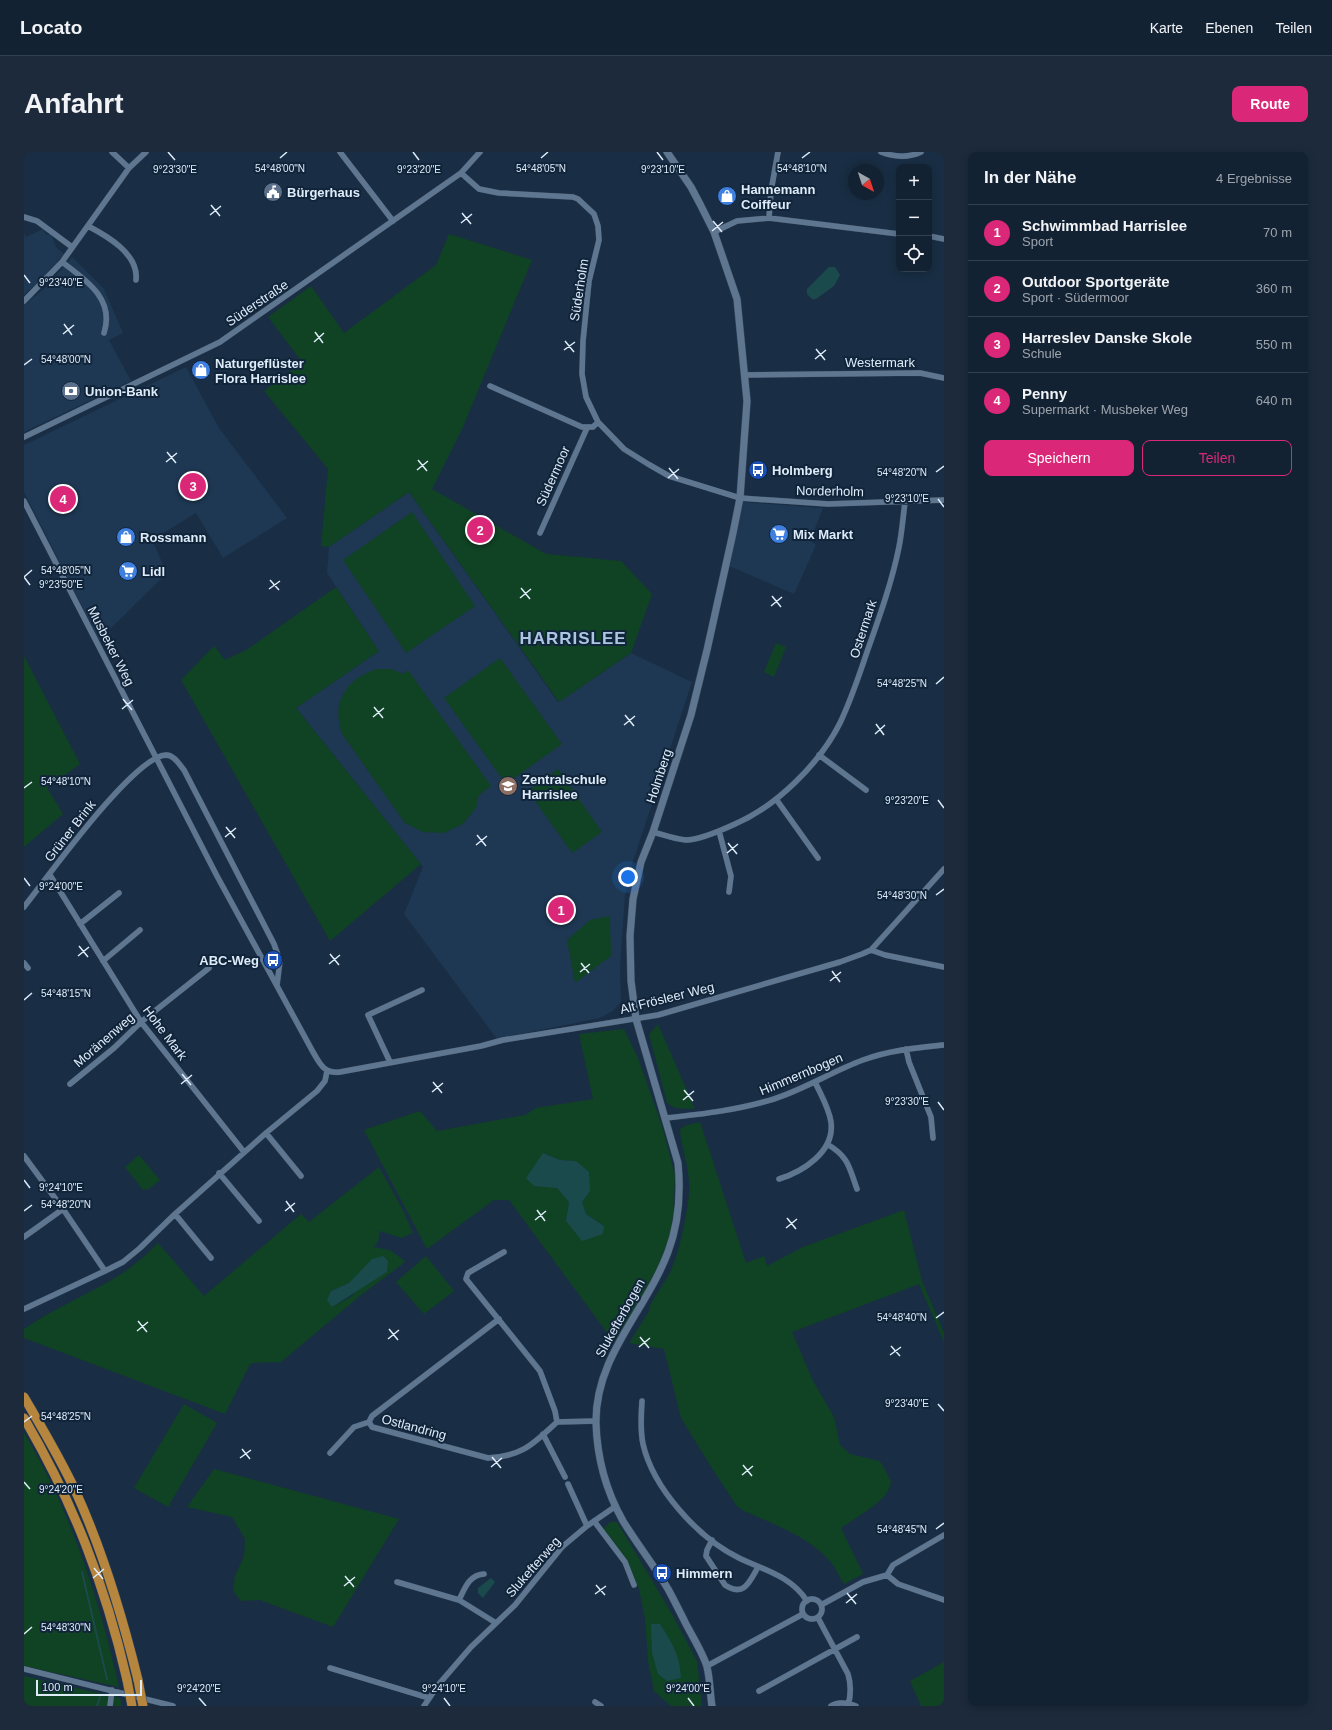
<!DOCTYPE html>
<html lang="de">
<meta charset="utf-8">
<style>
body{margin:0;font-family:Arial,sans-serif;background:#1c2a3b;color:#f1f3f6}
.controls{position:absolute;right:12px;top:12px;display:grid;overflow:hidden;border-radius:8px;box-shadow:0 2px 10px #0003}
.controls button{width:36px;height:36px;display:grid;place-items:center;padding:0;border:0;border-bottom:1px solid #323f4e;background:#132233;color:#f1f3f6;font:20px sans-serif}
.compass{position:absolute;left:824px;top:12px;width:36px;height:36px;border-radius:50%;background:#132233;box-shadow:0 2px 10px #0003;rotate:141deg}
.scale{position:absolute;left:12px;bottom:10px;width:106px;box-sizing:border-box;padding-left:4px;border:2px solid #deebf9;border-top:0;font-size:11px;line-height:14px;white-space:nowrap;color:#deebf9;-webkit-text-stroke:3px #10243a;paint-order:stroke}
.you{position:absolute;left:604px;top:725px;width:14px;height:14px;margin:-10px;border:3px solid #fff;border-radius:50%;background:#1a73e8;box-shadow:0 0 0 6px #1a73e833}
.badge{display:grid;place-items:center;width:26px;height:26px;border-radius:50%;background:#db2777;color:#fff;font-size:13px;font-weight:700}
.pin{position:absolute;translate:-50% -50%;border:2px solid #fff;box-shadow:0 1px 4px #0006}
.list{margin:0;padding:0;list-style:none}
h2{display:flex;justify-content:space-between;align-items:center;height:52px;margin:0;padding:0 16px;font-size:17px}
h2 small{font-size:13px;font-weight:400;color:#9da4ac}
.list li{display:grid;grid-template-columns:26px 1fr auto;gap:12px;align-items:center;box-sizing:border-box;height:56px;padding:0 16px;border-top:1px solid #323f4e}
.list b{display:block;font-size:15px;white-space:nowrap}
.list p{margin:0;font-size:13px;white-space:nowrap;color:#9da4ac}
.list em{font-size:13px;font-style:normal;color:#9da4ac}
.actions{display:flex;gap:8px;padding:12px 16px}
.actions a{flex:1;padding:9px 0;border:1px solid #db2777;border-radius:8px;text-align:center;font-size:14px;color:#db2777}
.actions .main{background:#db2777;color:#fff}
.icon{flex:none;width:22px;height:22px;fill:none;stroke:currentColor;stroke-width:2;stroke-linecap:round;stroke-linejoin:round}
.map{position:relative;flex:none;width:920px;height:1554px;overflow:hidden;border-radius:8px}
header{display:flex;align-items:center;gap:24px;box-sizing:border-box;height:56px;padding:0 20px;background:#132233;border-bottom:1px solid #323f4e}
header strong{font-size:19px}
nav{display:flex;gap:22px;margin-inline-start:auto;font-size:14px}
.intro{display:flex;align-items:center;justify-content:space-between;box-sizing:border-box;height:96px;padding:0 24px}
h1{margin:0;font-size:28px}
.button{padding:10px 18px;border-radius:8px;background:#db2777;color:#fff;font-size:14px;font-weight:700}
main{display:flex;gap:24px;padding:0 24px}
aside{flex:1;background:#132233;border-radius:8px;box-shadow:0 2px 10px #0003}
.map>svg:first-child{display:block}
.built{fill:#1e3752}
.green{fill:#104224;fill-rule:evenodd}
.water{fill:#1b4a4c}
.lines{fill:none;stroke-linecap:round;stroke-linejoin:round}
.stream{stroke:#1b4a4c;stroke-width:2}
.minor-casing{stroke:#38485c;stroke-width:6}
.tertiary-casing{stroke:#38485c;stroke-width:8}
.trunk-casing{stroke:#38485c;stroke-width:10}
.minor{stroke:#5f7690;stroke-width:5.5}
.tertiary{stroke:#5f7690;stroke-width:7}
.trunk{stroke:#b6853e;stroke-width:9}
.trunk-bridge-casing{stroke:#38485c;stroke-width:10;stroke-linecap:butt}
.trunk-bridge{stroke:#b6853e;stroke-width:9}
.ticks{fill:none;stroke:#deebf9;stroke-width:1.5}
.labels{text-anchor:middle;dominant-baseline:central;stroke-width:4;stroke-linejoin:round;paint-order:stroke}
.poi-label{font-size:13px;font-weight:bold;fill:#deebf9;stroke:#10243a;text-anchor:start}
.street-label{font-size:13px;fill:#deebf9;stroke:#10243a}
.district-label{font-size:17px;font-weight:bold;letter-spacing:1px;fill:#acc6e2;stroke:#10243a}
.ticks-label{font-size:10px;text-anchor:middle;fill:#deebf9;stroke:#10243a;stroke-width:4;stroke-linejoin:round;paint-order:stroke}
</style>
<header>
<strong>Locato</strong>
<nav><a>Karte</a><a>Ebenen</a><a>Teilen</a></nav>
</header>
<div class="intro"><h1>Anfahrt</h1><a class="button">Route</a></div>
<main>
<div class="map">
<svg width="920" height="1554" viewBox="0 0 920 1554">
<rect width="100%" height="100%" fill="#192e44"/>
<!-- built -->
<path class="built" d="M19,77L22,83L27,82L32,95L40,102L14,131L0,143V81L2,85Z
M48,105L80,137L99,181L85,188L107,229L0,280V153L21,136Z
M162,215L195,276L263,366L199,406L172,361L128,388L143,421L75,488L0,340V293Z
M385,340L534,550L607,501L668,530L605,722L601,744L596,815L597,850L589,859L576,866L473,887L380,762L399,715L272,556L355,499L303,421L305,395Z
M719,350L799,356L786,389L792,393L770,442L705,414Z"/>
<!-- green -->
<path class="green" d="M425,82L508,108L439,275L408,337L522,402L597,409L628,442L607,501L535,550L385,340L305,395L297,394L304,317L240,239L278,210L244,165L287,134L320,181L412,113Z
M388,360L451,454L382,501L319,408Z
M312,435L355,499L272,556L397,712L306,789L157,528L190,494L201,508L224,497Z
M752,491L762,495L750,525L740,520Z
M0,504L56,612L23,636L39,662L0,695Z
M476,506L538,592L482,632L420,546Z
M353,517H367L379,522L384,518L467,634L455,643L452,656L439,672L420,681L399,680L381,671L318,582C307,550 322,527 353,517Z
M534,617L578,680L548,701L504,639Z
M586,764L587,804L551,831L543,788L566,768Z
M634,872L671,957L651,956L643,951L625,882Z
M600,877L614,906L638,974L651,1024L648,1077L631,1123L590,1190L485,1048H470L403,1097L340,978L396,959L413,979L501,963L512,956L569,947L555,882ZM519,1001L536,1008L552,1009L566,1039L558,1050L562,1062L580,1074L542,1069L545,1050L533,1036Z
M676,970L722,1111L740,1104L743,1114L779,1095L880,1058L898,1129L920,1181V1190L895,1132L768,1180L789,1229L810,1265L816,1293L826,1302L855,1309L858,1312L867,1330C865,1349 832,1365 817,1376L839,1422L820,1432C815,1424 811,1414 804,1407C782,1383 746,1371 718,1358L712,1353L686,1313L657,1266L640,1197L605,1191L625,1159V1155C631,1144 638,1134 644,1124C655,1106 667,1049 665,1029C664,1011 657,995 656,977L663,973Z
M115,1003L136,1028L125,1037L119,1038L101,1015Z
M355,1015L378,1056L389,1081L377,1086L356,1079L354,1090L349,1095L366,1098L381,1109L376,1114L337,1143L257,1210C247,1211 236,1209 226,1212L201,1262L0,1186V1177C30,1156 64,1143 94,1124C109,1115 122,1103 134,1091L180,1144L277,1062L285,1070ZM325,1131L332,1139L328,1144L308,1155L307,1139Z
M402,1104L430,1139L400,1162L372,1130Z
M160,1252L193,1271L144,1355L110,1336Z
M0,1281C47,1359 75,1447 95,1535L0,1514Z
M190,1317L375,1367L309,1475L236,1448L217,1449L209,1439L211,1424L220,1404L221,1387L208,1365L163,1355Z
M586,1370H593L648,1462L673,1509L678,1554H647L630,1539L624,1509L621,1467L615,1437L603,1408L579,1377Z
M920,1510V1554H897L886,1529Z
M0,1524L96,1546L98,1554H0Z"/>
<!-- water -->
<path class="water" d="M805,115H811L816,123L810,134L792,147H788L783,142V137Z
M519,1001L536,1008L552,1009L565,1020L566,1039L558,1050L562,1062L580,1074L579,1082L558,1089L542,1069L545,1050L533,1036L510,1034L502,1026Z
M359,1104L364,1109L363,1120L308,1155L303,1148L307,1139L325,1131L348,1107Z
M467,1426L471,1430L459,1446L454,1441V1436Z
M627,1472H636C648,1491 656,1503 657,1526L643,1529L634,1522L628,1501Z"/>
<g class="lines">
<!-- stream -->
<path class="stream" d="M58,1420L83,1527
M73,1554L76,1545"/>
<!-- minor casing -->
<g class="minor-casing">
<path id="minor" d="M88,0L105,16
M316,0L369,69
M857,0C870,5 884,6 897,0
M437,21L455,37L475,41L549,45L554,47L570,62L574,74L575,88L565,129L559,189L558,222L562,245L574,270L600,297L624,312L645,324L716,346L804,352L920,348
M0,65L13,69L48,95
M745,66L747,39L754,0
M64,74C83,84 115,102 112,128
M690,80L713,69L745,66L875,82
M905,84L920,87
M38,110C62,128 91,147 80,181
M0,149L38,110L105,16L122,0
M720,223L896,221L920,226
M466,234L558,275H569L574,270
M0,285L196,190L437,21L456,0
M0,349L193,724L289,900C296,912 300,922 316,920L457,894L479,888L634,863L816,810L838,802L847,798L920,717
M516,381L563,276
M795,603L842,638
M752,647L794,706
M695,679L707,724L705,740
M629,680C640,683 651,687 662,688C676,688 698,678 711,672C753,654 796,611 816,571C827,548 835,524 843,500C855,466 868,430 875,395C878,380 879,365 881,350
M26,723L117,870L220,1000
M0,755C23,726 110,604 142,603C150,603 155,612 160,618L250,792L256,809L253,833
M56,772L95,741
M847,798L861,803L920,815
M79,809L116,778
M0,811L4,816
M882,897L885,910L907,965L909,986
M366,910L344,863L398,838
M46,932L90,896L117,870L185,816
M642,966C679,962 714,958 750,947C781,937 809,919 839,908C866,898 892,896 920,893
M242,981L277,1024
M803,992C825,1005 825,1015 833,1037
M0,1004L39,1057L81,1119
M195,1021L235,1069
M755,1027C778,1020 811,1000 807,970C805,956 797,943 791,930
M151,1062L187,1106
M0,1085L39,1057
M0,1157L81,1119L99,1110L116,1096L151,1062L242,981L293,939L301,929L303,919
M475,1167L348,1264L345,1270L348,1275L464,1306C499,1304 509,1292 533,1270L531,1259L516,1219L442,1127L444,1121L480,1100
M618,1249C617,1263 616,1278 619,1292C629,1336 674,1386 715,1406C740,1418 767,1424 783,1449
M533,1270L572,1269
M519,1282L541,1325
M306,1301L330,1275L345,1270
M544,1332L563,1374
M570,1369L601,1410L610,1433
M688,1388L683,1398L682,1404L701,1433C720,1446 726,1429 734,1415
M863,1423L874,1432L920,1448
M373,1430L435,1448L472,1471
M778 1457a10 10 0 1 1 20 0a10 10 0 1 1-20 0Z
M435,1448C441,1436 445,1423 460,1422
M797,1453L839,1430L863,1423L869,1413L920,1383
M794,1466L824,1522C827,1532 827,1543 824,1554
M683,1514L779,1462
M306,1516L405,1546
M0,1517L149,1554
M735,1539L833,1485
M571,1550L577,1554
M86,1554L88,1538
M400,1554L415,1532L447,1495L491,1453L538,1395L563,1374L592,1354
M807,1554C814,1549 824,1551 832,1554"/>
</g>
<!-- tertiary casing -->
<g class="tertiary-casing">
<path id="tertiary" d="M643,0L667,35L676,52L690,80L713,147L723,249L716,346L709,381L683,498L667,563L629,680L617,710L609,747L606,784L607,829L612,867L654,1011C657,1042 655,1071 644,1100C622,1159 571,1204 572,1271C573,1304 582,1339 599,1369C613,1392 630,1413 644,1437C650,1448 656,1460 662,1472C668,1484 680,1503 683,1515C686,1527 686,1541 688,1554"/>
</g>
<!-- trunk casing -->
<g class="trunk-casing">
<path id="trunk" d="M0,1245C18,1276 36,1306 51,1338C79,1399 98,1463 114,1528
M0,1266C49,1350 81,1432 103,1528"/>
</g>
<!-- minor -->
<use href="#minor" class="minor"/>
<!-- tertiary -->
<use href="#tertiary" class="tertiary"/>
<!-- trunk -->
<use href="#trunk" class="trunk"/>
<!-- trunk-bridge casing -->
<g class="trunk-bridge-casing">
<path id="trunk-bridge" d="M103,1528L108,1554
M114,1528L119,1554"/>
</g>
<!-- trunk-bridge -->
<use href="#trunk-bridge" class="trunk-bridge"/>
</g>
<!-- ticks -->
<path class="ticks" d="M144,0L151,8M389,0L395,8M633,0L639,8M256,6L263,0M517,6L524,0M778,6L786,0M187,53L196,64M438,61L447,72M186,63L197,54M689,69L698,80M437,71L448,62M688,79L699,70M0,123L6,131M40,172L48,183M291,180L299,191M39,182L50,173M541,189L550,200M290,190L300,181M792,197L801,208M540,198L551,190M791,207L802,198M0,213L8,207M143,300L152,311M394,308L403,319M142,310L153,301M645,316L654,327M393,318L404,309M912,320L920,314M644,326L655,317M914,347L920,355M0,425L6,433M0,425L8,418M246,428L255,438M497,436L506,447M245,437L256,429M748,444L757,455M496,446L507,437M747,454L758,445M912,532L920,525M99,547L108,558M350,555L359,566M98,557L109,548M601,563L610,574M349,565L360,556M852,572L860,583M600,573L611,564M851,582L861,573M0,636L8,630M914,648L920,656M202,675L211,686M453,683L462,694M201,685L212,676M704,691L713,702M452,693L463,684M703,701L714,692M0,726L6,734M912,743L920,737M55,794L64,805M306,802L315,813M54,804L65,795M557,811L565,821M305,812L316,803M808,819L816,830M556,820L566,812M806,829L817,820M0,848L8,841M158,922L167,933M409,930L418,941M157,932L168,923M660,938L669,949M408,940L419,931M659,948L670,939M914,950L920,958M0,1028L6,1036M262,1049L270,1060M513,1058L521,1069M0,1059L8,1053M261,1059L271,1051M763,1066L772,1077M511,1068L522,1059M762,1076L773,1067M912,1166L920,1160M114,1169L123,1180M365,1177L374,1188M113,1179L124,1170M616,1185L625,1196M364,1187L375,1178M867,1194L876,1204M615,1195L626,1186M866,1203L877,1195M914,1252L920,1259M0,1270L8,1264M218,1297L226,1307M468,1305L477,1316M216,1306L227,1298M719,1313L728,1324M467,1315L478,1306M718,1323L729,1314M0,1330L6,1337M912,1377L920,1371M70,1416L79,1427M321,1424L330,1435M69,1426L80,1417M572,1433L581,1443M320,1434L331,1425M823,1441L832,1452M571,1442L582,1434M822,1451L833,1442M0,1482L8,1475M175,1546L182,1554M420,1546L426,1554M664,1546L670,1554"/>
<!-- icons -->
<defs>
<g id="civic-disc" transform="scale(1)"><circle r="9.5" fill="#5c6f8a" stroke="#10243a"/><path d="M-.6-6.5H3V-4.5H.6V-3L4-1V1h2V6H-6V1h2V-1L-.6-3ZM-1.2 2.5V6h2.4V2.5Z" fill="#fff"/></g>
<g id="shop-disc" transform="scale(1)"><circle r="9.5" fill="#3f7fe0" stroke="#10243a"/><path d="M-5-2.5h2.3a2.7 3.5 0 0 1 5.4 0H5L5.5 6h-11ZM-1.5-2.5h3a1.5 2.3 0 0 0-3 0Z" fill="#fff"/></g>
<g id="bank-disc" transform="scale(1)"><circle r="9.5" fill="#5c6f8a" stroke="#10243a"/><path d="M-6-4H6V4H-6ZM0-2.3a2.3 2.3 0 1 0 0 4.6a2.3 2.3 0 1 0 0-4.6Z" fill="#fff"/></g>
<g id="bus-disc" transform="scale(1)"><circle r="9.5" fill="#1a4fb4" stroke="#10243a"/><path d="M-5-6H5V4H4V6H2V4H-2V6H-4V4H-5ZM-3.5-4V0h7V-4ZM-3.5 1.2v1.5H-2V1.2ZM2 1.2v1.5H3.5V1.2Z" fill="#fff"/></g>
<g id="supermarket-disc" transform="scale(1)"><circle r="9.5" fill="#3f7fe0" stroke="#10243a"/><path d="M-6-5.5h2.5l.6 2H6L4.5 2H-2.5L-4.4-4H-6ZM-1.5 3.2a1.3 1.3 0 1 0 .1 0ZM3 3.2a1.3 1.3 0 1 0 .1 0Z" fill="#fff"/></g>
<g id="school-disc" transform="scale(1)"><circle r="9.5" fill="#8d6e63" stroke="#10243a"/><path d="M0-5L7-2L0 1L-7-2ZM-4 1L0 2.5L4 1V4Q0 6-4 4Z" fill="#fff"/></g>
</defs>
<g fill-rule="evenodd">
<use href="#civic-disc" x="249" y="40"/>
<use href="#shop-disc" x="703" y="44"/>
<use href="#shop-disc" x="177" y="218"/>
<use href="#bank-disc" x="47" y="239"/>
<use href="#bus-disc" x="734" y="318"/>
<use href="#supermarket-disc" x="755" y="382"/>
<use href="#shop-disc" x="102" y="385"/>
<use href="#supermarket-disc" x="104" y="419"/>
<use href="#school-disc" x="484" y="634"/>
<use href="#bus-disc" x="249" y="808"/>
<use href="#bus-disc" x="638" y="1421"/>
</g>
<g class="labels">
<!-- poi labels -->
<g class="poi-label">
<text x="717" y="37">Hannemann<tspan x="717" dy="15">Coiffeur</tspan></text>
<text x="263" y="40">Bürgerhaus</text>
<text x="191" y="211">Naturgeflüster<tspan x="191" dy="15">Flora Harrislee</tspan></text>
<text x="61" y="239">Union-Bank</text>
<text x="748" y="318">Holmberg</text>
<text x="769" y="382">Mix Markt</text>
<text x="116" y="385">Rossmann</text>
<text x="118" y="419">Lidl</text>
<text x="498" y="627">Zentralschule<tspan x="498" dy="15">Harrislee</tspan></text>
<text x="235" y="808" text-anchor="end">ABC-Weg</text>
<text x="652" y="1421">Himmern</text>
</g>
<!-- street labels -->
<g class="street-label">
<text transform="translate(555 138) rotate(-81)">Süderholm</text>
<text transform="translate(233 151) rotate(-34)">Süderstraße</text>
<text x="856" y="210">Westermark</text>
<text transform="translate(529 324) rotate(-66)">Südermoor</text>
<text transform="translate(806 339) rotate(1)">Norderholm</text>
<text transform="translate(839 477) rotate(-72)">Ostermark</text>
<text transform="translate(87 494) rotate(63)">Musbeker Weg</text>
<text transform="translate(635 624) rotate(-72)">Holmberg</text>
<text transform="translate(46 679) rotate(-52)">Grüner Brink</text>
<text transform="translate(643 846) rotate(-14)">Alt Frösleer Weg</text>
<text transform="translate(141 881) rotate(53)">Hohe Mark</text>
<text transform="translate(80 888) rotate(-41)">Moränenweg</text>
<text transform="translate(777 922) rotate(-23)">Himmernbogen</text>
<text transform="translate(596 1166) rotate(-61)">Slukefterbogen</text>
<text transform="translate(390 1275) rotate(15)">Ostlandring</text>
<text transform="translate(509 1415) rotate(-49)">Slukefterweg</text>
</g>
<!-- district labels -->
<g class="district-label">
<text x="549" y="486">HARRISLEE</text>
</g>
</g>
<g class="ticks-label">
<text x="256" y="20">54°48'00"N</text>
<text x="517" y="20">54°48'05"N</text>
<text x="778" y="20">54°48'10"N</text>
<text x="151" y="21">9°23'30"E</text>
<text x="395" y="21">9°23'20"E</text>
<text x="639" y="21">9°23'10"E</text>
<text x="37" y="134">9°23'40"E</text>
<text x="42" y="211">54°48'00"N</text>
<text x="878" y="324">54°48'20"N</text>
<text x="883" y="350">9°23'10"E</text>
<text x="42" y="422">54°48'05"N</text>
<text x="37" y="436">9°23'50"E</text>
<text x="878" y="535">54°48'25"N</text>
<text x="42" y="633">54°48'10"N</text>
<text x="883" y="652">9°23'20"E</text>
<text x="37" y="738">9°24'00"E</text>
<text x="878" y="747">54°48'30"N</text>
<text x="42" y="845">54°48'15"N</text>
<text x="883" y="953">9°23'30"E</text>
<text x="37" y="1039">9°24'10"E</text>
<text x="42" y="1056">54°48'20"N</text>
<text x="878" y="1169">54°48'40"N</text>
<text x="883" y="1255">9°23'40"E</text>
<text x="42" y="1268">54°48'25"N</text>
<text x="37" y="1341">9°24'20"E</text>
<text x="878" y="1381">54°48'45"N</text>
<text x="42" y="1479">54°48'30"N</text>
<text x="175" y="1540">9°24'20"E</text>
<text x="420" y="1540">9°24'10"E</text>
<text x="664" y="1540">9°24'00"E</text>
</g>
</svg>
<div class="controls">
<button>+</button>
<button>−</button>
<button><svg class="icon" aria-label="locate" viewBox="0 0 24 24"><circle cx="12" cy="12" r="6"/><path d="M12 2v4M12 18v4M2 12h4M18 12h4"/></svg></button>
</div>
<svg class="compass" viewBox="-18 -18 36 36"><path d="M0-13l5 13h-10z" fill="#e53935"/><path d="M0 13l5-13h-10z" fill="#9da4ac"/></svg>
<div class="scale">100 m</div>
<div class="you"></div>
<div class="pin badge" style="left:537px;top:758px">1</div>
<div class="pin badge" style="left:456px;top:378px">2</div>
<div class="pin badge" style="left:169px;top:334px">3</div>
<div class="pin badge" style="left:39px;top:347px">4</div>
</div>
<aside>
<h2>In der Nähe<small>4 Ergebnisse</small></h2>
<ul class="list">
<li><span class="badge">1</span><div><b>Schwimmbad Harrislee</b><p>Sport</p></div><em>70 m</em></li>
<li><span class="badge">2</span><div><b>Outdoor Sportgeräte</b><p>Sport · Südermoor</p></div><em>360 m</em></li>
<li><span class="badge">3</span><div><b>Harreslev Danske Skole</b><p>Schule</p></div><em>550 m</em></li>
<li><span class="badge">4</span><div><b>Penny</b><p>Supermarkt · Musbeker Weg</p></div><em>640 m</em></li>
</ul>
<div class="actions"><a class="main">Speichern</a><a>Teilen</a></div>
</aside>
</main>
